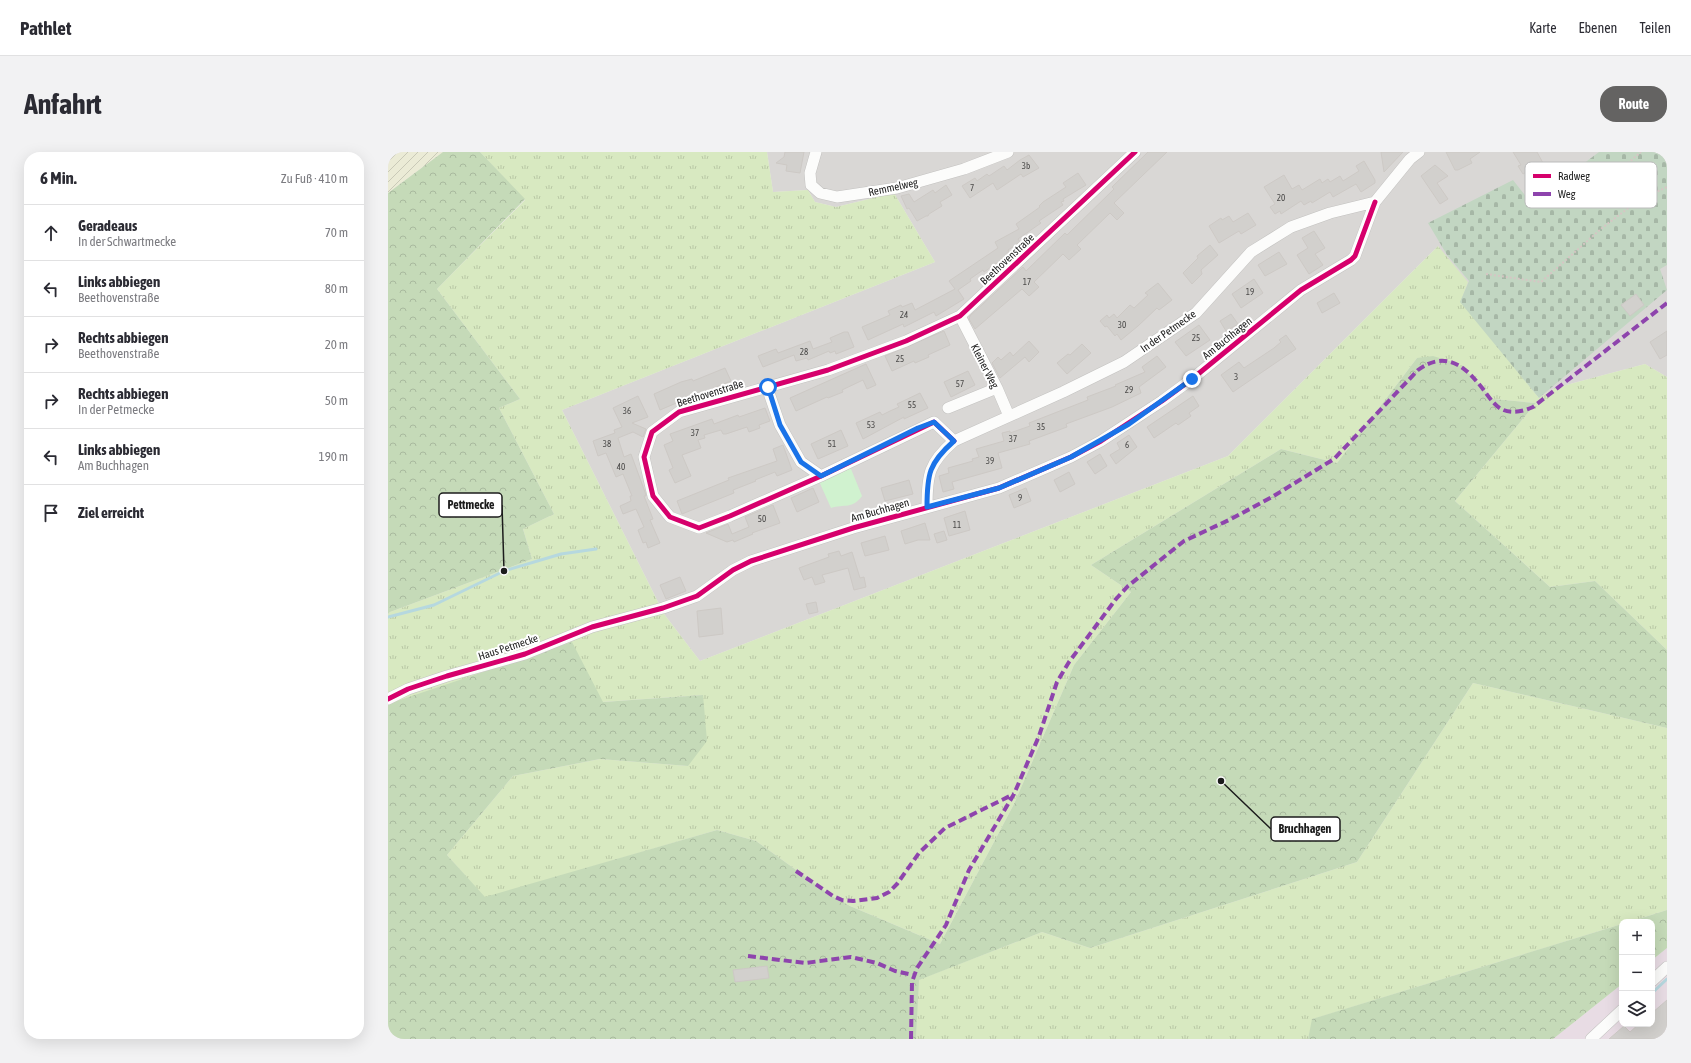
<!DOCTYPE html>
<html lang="de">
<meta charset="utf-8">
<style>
body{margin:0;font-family:"Asap Condensed",sans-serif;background:#f2f2f3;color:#2b2b33}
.controls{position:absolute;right:12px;bottom:12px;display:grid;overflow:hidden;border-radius:8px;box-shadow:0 4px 16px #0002}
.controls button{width:36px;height:36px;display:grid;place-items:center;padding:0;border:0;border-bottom:1px solid #e1e1e2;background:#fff;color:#2b2b33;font:20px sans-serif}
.stop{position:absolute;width:12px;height:12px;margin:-9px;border:3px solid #1a73e8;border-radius:50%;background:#fff}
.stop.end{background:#1a73e8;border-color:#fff;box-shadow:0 1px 4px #0008}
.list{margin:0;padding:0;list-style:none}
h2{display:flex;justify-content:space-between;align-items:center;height:52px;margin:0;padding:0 16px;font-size:17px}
h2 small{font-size:13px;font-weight:400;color:#7c7c81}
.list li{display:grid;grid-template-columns:26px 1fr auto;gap:12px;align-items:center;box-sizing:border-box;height:56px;padding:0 16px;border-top:1px solid #e1e1e2}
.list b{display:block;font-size:15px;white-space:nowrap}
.list p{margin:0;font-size:13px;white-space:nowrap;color:#7c7c81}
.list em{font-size:13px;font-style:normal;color:#7c7c81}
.icon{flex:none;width:22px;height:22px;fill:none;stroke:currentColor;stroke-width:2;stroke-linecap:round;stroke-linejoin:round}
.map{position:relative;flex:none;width:1279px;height:887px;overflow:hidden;border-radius:16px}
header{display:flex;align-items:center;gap:24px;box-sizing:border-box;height:56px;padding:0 20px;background:#fff;border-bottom:1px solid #e1e1e2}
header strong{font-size:19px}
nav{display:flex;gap:22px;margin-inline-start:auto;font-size:14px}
.intro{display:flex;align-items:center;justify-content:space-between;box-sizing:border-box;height:96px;padding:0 24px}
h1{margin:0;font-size:28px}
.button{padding:10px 18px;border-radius:16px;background:#646362;color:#fff;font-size:14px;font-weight:700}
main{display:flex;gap:24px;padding:0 24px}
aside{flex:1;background:#fff;border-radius:16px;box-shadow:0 4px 16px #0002}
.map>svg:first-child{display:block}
.residential{fill:#d9d7d5}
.industrial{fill:#e8dce4}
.farmland{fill:url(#farmland-furrows)}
.grass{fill:url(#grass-tufts)}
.forest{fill:url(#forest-crowns)}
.cemetery{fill:url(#cemetery-stones)}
.park{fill:#d0f2cf}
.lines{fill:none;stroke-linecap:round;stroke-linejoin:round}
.stream{stroke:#b6d8df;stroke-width:3}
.building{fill:#d2d0cd;stroke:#cdc9c5}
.street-casing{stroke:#c3c2c0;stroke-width:12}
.path{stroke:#d6c6c4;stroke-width:2;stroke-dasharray:2 2;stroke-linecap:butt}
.street{stroke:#fcfcfb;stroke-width:11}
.quiet{stroke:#8e44ad;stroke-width:4;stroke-dasharray:8 4;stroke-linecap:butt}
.cycleway-casing{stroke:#fff;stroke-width:8}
.cycleway{stroke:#d6006c;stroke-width:5}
.route{stroke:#1a73e8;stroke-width:5}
.labels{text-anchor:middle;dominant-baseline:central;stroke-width:4;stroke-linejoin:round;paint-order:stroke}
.number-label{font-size:9px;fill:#4a4948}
.street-label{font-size:11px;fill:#1c1c1c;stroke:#fff}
.key{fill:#fff;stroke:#bbb;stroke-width:1}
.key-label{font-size:11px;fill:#1c1c1c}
.leader{fill:none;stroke:#1c1c1c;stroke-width:1.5}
.callout-dot{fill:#1c1c1c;stroke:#fff;stroke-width:1.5}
.callout{fill:#fff;stroke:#1c1c1c;stroke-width:1.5}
.callout-label{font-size:12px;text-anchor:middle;font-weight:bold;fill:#1c1c1c}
</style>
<header>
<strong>Pathlet</strong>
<nav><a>Karte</a><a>Ebenen</a><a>Teilen</a></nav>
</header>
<div class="intro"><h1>Anfahrt</h1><a class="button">Route</a></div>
<main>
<aside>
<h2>6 Min.<small>Zu Fuß · 410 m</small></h2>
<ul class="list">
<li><svg class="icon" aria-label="ahead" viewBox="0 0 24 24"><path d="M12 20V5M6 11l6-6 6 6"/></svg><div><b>Geradeaus</b><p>In der Schwartmecke</p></div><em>70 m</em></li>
<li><svg class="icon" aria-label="left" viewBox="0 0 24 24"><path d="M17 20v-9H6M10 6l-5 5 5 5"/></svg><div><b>Links abbiegen</b><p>Beethovenstraße</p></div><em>80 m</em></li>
<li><svg class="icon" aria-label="right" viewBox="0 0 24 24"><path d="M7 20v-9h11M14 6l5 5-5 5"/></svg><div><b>Rechts abbiegen</b><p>Beethovenstraße</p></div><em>20 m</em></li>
<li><svg class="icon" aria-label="right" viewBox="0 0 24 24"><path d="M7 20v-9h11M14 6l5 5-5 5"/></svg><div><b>Rechts abbiegen</b><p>In der Petmecke</p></div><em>50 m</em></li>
<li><svg class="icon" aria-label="left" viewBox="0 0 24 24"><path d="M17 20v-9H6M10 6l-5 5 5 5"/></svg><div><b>Links abbiegen</b><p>Am Buchhagen</p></div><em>190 m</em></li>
<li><svg class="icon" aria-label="arrive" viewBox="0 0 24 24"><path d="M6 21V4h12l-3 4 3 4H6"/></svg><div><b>Ziel erreicht</b></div></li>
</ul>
</aside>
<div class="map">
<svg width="1279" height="887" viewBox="0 0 1279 887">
<defs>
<pattern id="farmland-furrows" width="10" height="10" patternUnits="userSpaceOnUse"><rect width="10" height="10" fill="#ebebd6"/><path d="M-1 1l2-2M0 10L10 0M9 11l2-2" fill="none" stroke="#c9c9b7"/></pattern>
<pattern id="grass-tufts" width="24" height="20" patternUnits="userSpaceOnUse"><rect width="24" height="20" fill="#d8e9c1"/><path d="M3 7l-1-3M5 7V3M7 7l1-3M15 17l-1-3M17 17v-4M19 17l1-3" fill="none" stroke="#b9c7a5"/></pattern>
<pattern id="forest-crowns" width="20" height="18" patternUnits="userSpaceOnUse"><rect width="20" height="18" fill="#c5dab8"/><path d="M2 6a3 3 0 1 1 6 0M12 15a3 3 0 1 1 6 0" fill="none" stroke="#a9ba9e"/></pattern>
<pattern id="cemetery-stones" width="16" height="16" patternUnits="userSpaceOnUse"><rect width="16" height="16" fill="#c2d6c2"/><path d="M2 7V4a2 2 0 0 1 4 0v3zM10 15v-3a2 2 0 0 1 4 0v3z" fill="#a6b7a6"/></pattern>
</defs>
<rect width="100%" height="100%" fill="#eae8e4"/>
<!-- residential -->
<path class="residential" d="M379,0H1279V225L1257,212L1167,236L1151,246L1073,149L1050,94L840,304L312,509L276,462L174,258L547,110L506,41L448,55L427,50L420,38L385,40Z"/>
<!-- industrial -->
<path class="industrial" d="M1279,796V887H1165L1234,832V872H1264V808Z"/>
<!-- farmland -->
<path class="farmland" d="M0,0H55L0,41Z"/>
<!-- grass -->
<path class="grass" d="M92,0H379L385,40L420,38L427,50L448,55L506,41L547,110L174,258L276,462L312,509L840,304L1050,94L1080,130L1073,149L1151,246L1167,236L1257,212L1279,225V498L1207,429L1162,435L1067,349L1148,251L1105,247L1086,226L1029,206L949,311L893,297L703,413L743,440L686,513L626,652L552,792L462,754L444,744L368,689L329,678L97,746L59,703L125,624L212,607L300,614L315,543L214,550L0,552V462L2,460L144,407L135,377L166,362L111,256L132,247L49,137L137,48Z
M1085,531L1279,576V758L1241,770H1234V772L925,867L920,887H528L530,828L654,780L702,796L969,710Z"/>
<!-- forest -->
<path class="forest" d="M55,0H92L137,47L49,137L132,247L111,256L166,362L135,377L144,407L2,460L0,462V41Z
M1045,204L1068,211L1086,226L1105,247L1148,251L1067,349L1162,435L1207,429L1279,498V576L1085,531L969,710L702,796L654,780L531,828L528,887H0V552L184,490L215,550L315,543L319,589L300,614L212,607L125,624L59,703L97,745L329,678L368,689L444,744L462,754L552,792L626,652L686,513L743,440L703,413L893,297L949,311L1029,206Z
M1279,758V796L1264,808V770H1241Z
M1234,772V832L1165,887H920L924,867Z"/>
<!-- cemetery -->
<path class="cemetery" d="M1211,0H1279V113L1272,117L1279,138L1151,246L1072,150L1081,129L1059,103L1040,71L1125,28L1143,51Z"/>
<!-- park -->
<path class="park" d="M461,312L474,344C465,357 456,352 443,356L430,327Z"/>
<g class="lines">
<!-- stream -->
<path class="stream" d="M0,465L46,453L116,419L173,402L208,397
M1264,841L1279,827"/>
</g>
<!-- building -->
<path class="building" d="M397,0H416L412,21L398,19L399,13L388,11L396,5Z
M760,0H779L726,51L736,61L729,68L722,61L689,93L693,97L681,108L675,102L646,130L651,135L641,144L634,137L587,177L581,167L582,164L635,115L638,119L677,81L679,83L726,37L724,35Z
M993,0H1015L996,20Z
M1058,0H1092L1082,7L1084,11L1070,18H1067Z
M1125,0H1149L1155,11L1135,22L1130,14L1133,13Z
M641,3L651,16L635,25L633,22L609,38L605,31L582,46L574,34L587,26L589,29L599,22L601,24L616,14L619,18L632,8Z
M976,9L987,28V31L973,40L968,32L945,45L942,40L924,51L923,49L916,53L913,49L893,62L892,59L887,62L882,55L887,52L876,35L896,23L904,37L911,33L914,38L932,27L934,31L940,27L942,30L952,24L955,29L971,19L968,14Z
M1047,13L1060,24L1049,31L1060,47L1052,52L1033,24Z
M690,21L698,33L675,47L676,49L673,50L675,53L651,69L653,71L630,87L632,90L620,98L622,102L596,120L595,118L582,127L583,129L570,138L576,147L548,164L546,160L516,175L515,172L480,188L474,175L502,163L500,159L513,153L514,155L524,151L527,158L567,137L561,129L610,96L607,90L631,77L628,72L652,55L651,54L655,50L678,35L675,31Z
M558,33L564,43L552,50L554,54L541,62L540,64H538L529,69L521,56L519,57L513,44L521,42L526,50L545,38L547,41Z
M860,61L868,73L853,82L851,79L831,91L821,74L833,66L834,68L841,64L845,70Z
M926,79L937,96L927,102L935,113L921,122L909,103L920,96L914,86Z
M822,93L830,103L813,118L814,122L804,132L795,121L810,106L809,104Z
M891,100L899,112L877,124L870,113Z
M866,127L875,141L853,156L844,142Z
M770,131L784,148L771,158L769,156L750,174L733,188L729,182L727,184L719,174L717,175L712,169L719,163L721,166L726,162L729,166L742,153L746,156L760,143L757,141Z
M946,141L952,151L934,161L929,151Z
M1248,142L1256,153L1242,164L1233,153Z
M843,162L850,172L838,179L832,169Z
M811,173L822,188L798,204L787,190Z
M556,179L562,193L540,203L541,205L527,211L526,209L504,219L497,204Z
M1279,179V203L1272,207L1262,190Z
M456,180H460L466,195L448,202L447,199L442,201L441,199L420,208L419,206L408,209L406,203L375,215L370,204L388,197L390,201L422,189L425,197L444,190L442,186Z
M898,183L908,197L845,240L833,223L851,210L856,216L886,196L893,190L891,188Z
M641,189L651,200L641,210L637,205L612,226L604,211L610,205L613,208L622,200L625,204Z
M694,192L703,201L679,222L669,211L680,202L682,203Z
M769,204L778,215L751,235L753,241L724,255L678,272L679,275L641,289L642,292L610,301L614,316L564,330L566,337L555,340L551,324L561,321L560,316L585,309L584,307L591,305L588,297L616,289L614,281L622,279V281L642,274L641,271L700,248L699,245L728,234L727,233L757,220L754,215Z
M478,212L488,233L479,237L475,228L454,238L455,240L440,246L439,245L408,259L402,246Z
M337,216L343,229L311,242L312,244L294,252L293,249L272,258L266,242L293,230L304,227L305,229Z
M580,219L587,233L563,245L556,230Z
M532,241L540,256L516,267V265L475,287L468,271L492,260L494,263L502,259L511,255L509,252Z
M250,244L260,265L244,271L258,277L255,285L245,280L230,286L236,305L243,302L257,340L258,344H256L265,367L262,368L272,391L260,396L258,390L255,391L250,378L256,375L248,357L235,362L232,354L243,349L242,344H244L235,322L228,325L218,301L210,304L205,289L227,281L226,278L234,275L225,256Z
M805,244L811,254L801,261L803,264L790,273L788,271L766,286L759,275Z
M377,256L382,269L371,273L372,276L361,280L359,275L338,282H335L333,278L316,283L317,286L310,288L313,296L294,303L303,324L287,331L281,318L285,316L276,293L285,289L282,282L324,267L326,272L350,263L351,265Z
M453,278L460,294L430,307L423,292Z
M741,283L749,295L728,312L722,303L732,297L729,291Z
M395,293L404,318L389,324L387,320L367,328L368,329L345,338L346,341L294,362L289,349L341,328L340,326L389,309L385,297Z
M712,302L719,314L707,322L699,310Z
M681,320L687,332L672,340L666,328Z
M521,328L525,342L497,349L493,336Z
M425,336L431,350L409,360L403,346Z
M638,336L643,349L626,356L621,343Z
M385,353L392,371L364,381L365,382L346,390L345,388L339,390L318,381L340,372L344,382L361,375L357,365Z
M577,359L582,378L561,384L556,366Z
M537,371L542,388H530L517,392L513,379Z
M556,379L559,388L549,391L546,382Z
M497,384L501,398L477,404L473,391Z
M451,399L453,404L464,400L472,426L476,425L478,435L466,438L460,416L434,423L437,430L427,433L424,425L416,428L411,416L441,405L440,402Z
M292,425L298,439L278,447L272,433Z
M428,450L430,460L421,462L418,452Z
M333,456L335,482L311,485L309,459Z
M379,814L381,826L347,830L345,818Z
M1279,848V887H1221L1236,874L1242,880L1251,872H1264V861Z"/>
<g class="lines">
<!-- street casing -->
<g class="street-casing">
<path id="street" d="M428,0L422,21L423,33L432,41L449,45L509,36L576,17L620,0
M572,164L609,236L621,264
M379,235L392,273L413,310L433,324
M560,256L609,236
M566,289L546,270L433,324L342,364L311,376L282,365L265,344L256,305L264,280L291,260L440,218L518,189L572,164L747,0
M539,355C539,322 541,311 566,289L675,240L736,210L808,161L863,100L903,75L942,61L987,50L1022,7L1031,0
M0,547L20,537L59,524L137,502L204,475L275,456L309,444L345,418L363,409L465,376L611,336L683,305L713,289L774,249L804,227L913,138L963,108L967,104L987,50
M1264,829L1279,815
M1203,887L1234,858"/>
</g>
<!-- path -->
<path class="path" d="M1251,48L1227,22L1253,0
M1098,122L1153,130L1214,76L1251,48L1279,35"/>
<!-- street -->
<use href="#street" class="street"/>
<!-- quiet -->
<path class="quiet" d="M408,719L445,744L454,748L465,749L489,746L501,740L509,732L531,701L557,676L626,642
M360,804L417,811L463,805L489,811L507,819L525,823
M523,887L524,830L529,816L558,773L581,718L626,642L651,584L669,530L681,510L728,447L740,434L796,389L843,367L884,345L946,307L1030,218C1053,201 1072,209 1089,230C1096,237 1101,247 1109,254C1119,263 1134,260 1145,255L1279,151"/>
<!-- cycleway casing -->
<g class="cycleway-casing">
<path id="cycleway" d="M566,289L546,270L433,324L342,364L311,376L282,365L265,344L256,305L264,280L291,260L440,218L518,189L572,164L747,0
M0,547L20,537L59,524L137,502L204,475L275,456L309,444L345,418L363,409L465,376L611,336L683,305L713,289L774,249L804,227L913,138L963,108L967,104L987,50"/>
</g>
<!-- cycleway -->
<use href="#cycleway" class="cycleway"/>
</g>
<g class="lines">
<!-- route -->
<path class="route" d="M380,235L392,273L413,310L433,324L530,276L546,270L566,289C541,311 539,322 539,355L611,336L683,305L741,272L804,227"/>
</g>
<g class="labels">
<!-- number labels -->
<g class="number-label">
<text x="638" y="14">3b</text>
<text x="584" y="36">7</text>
<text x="893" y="46">20</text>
<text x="639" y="130">17</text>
<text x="862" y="140">19</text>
<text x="516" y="163">24</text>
<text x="734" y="173">30</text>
<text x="808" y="186">25</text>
<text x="416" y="200">28</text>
<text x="512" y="207">25</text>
<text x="848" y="225">3</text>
<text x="572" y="232">57</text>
<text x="741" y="238">29</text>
<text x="524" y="253">55</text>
<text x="239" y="259">36</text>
<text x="483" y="273">53</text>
<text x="653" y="275">35</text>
<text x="307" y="281">37</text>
<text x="625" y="287">37</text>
<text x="219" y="292">38</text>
<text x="444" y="292">51</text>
<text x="739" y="293">6</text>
<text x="602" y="309">39</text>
<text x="233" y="315">40</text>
<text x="632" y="346">9</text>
<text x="374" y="367">50</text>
<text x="569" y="373">11</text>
</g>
<!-- street labels -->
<g class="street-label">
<text transform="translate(505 35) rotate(-12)">Remmelweg</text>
<text transform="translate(619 107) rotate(-43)">Beethovenstraße</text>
<text transform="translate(780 179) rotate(-35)">In der Petmecke</text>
<text transform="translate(839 186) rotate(-39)">Am Buchhagen</text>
<text transform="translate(597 214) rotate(63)">Kleiner Weg</text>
<text transform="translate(322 241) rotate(-17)">Beethovenstraße</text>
<text transform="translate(492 358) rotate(-16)">Am Buchhagen</text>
<text transform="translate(120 495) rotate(-18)">Haus Petmecke</text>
</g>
</g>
<!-- legend -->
<rect x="1137" y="10" width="132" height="46" rx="6" class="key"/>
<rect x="1145" y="22" width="18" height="4" fill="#d6006c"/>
<rect x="1145" y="40" width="18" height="4" fill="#8e44ad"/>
<g class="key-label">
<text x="1170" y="28">Radweg</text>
<text x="1170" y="46">Weg</text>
</g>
<!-- callouts -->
<path class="leader" d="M116 419L114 353M833 629L883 677"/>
<g class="callout-dot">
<circle cx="116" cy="419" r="4"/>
<circle cx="833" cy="629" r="4"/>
</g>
<g class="callout">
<rect x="51" y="341" width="63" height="24" rx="4"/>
<rect x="883" y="665" width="69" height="24" rx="4"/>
</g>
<g class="callout-label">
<text x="83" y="357">Pettmecke</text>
<text x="917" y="681">Bruchhagen</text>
</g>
</svg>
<div class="controls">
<button>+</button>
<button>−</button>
<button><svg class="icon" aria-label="layers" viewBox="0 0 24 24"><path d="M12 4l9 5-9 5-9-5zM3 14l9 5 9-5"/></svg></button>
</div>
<div class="stop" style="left:380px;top:235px"></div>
<div class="stop end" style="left:804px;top:227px"></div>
</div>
</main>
